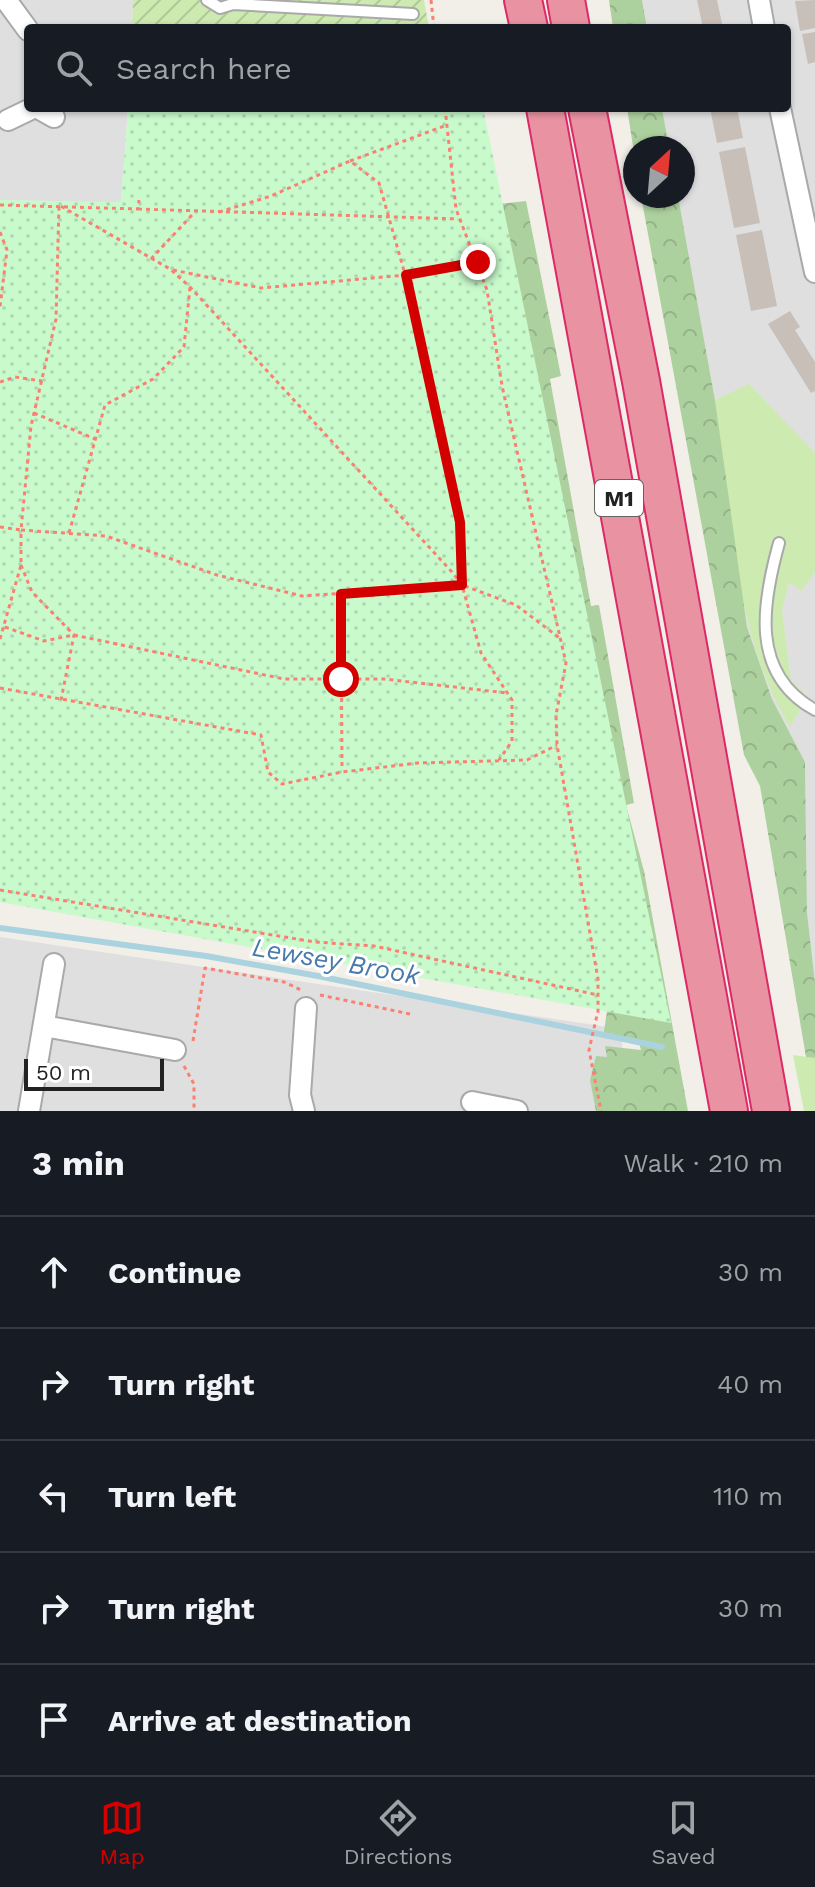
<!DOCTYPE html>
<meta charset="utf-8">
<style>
body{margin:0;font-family:"Work Sans",sans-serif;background:#242831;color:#f1f3f6}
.compass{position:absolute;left:623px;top:136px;width:72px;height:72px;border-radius:50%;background:#171b24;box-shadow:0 2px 6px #0004;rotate:26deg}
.scale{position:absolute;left:24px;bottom:20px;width:140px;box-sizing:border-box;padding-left:8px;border:4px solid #222;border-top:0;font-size:22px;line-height:28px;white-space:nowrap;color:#222;-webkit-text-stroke:6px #fff;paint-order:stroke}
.stop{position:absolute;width:24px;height:24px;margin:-18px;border:6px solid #d40000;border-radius:50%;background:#fff}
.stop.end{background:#d40000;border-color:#fff;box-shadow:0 2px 8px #0008}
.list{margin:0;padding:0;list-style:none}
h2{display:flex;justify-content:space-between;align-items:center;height:104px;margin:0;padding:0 32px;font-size:34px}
h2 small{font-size:26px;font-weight:400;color:#9ea1a6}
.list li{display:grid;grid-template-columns:52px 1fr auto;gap:24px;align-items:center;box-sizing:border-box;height:112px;padding:0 32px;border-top:2px solid #363941}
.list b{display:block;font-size:30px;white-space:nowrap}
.list em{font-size:26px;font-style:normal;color:#9ea1a6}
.icon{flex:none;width:44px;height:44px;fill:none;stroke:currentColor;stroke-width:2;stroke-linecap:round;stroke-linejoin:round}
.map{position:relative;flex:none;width:815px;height:1111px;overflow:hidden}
.search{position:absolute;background:#171b24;box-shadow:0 2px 6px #0004;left:24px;right:24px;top:24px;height:88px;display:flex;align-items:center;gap:20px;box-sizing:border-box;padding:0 28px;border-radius:8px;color:#9ea1a6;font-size:30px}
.sheet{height:664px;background:#171b24}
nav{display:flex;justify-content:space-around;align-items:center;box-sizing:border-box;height:112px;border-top:2px solid #363941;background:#171b24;font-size:22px;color:#9ea1a6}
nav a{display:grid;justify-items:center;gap:4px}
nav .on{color:#d40000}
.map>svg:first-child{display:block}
.residential{fill:#e0dfdf}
.grass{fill:#cdebb0}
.forest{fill:url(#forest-crowns)}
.park{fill:url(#park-dots)}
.garden{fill:url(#garden-furrows)}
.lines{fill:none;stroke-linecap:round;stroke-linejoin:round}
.stream{stroke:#aad3df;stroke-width:6}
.building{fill:#c7bfb8}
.service-casing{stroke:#a9a9a9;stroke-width:14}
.minor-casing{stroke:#a9a9a9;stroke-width:24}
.motorway-casing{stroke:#dc2a67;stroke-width:40}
.path{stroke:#fa8072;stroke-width:3;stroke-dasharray:4 4;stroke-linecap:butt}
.service{stroke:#fff;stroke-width:10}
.minor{stroke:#fff;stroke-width:20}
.motorway{stroke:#e892a2;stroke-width:36}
.route{stroke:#d40000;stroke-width:10}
.labels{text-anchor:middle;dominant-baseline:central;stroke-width:6;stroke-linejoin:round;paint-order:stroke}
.shield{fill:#fff;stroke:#646464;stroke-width:2}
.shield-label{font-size:22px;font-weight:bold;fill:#222}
.water-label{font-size:26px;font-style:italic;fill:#4a7aab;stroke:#fff}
</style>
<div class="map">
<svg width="815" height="1111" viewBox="0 0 815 1111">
<defs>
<pattern id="forest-crowns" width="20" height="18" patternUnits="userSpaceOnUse" patternTransform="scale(2)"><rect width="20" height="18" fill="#add19e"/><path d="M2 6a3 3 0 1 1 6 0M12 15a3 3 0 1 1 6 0" fill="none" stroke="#95b388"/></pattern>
<pattern id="park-dots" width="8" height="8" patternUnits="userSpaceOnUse" patternTransform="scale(2)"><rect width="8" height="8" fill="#c8facc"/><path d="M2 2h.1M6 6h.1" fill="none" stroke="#acd6af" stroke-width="1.8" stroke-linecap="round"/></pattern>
<pattern id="garden-furrows" width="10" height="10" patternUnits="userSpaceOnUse" patternTransform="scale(2)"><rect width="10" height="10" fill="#cdebb0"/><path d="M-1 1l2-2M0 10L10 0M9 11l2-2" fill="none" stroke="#b0c997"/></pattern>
</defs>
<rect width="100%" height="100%" fill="#f2efe9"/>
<!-- residential -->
<path class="residential" d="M0,0H133L132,28H28V108H128L121,203L0,200Z
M642,0H815V983L807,912L805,762L772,699L747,627L715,400L678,196H683V148H669L662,108H787V28H647Z
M0,937L622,1029V1073L629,1111H0Z"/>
<!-- grass -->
<path class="grass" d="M749,384L815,453V572L801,591L789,582L782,610L791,681L808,697L790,727C733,633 730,507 715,400Z
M793,1055L815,1058V1111H804Z"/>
<!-- forest -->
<path class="forest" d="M609,0H642L647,28H613Z
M627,108H662L669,148H635V159Z
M641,196H678L715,400L747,627L772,699L805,762L807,912L815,983V1058L806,1057L760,786L744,755Z
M526,201L561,376L550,379L591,606L599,605L634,803L626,805L644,871L688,1111H596L590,1080L596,1056L607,1057L605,1046L641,1050L638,1039L603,1037L609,999L489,205Z"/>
<!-- park -->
<path class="park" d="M128,108H483L671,1023L0,902V200L121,202Z"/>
<!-- garden -->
<path class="garden" d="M133,0H424L429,28H132Z"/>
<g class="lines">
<!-- stream -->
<path class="stream" d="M0,928L206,956L318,976L662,1047"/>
</g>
<!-- building -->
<path class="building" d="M697,0H717L723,28H703Z
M815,0V28L800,31L795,1Z
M815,32V62L808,64L802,34Z
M710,108H737L743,138L717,143Z
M745,147L760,223L734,228L719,152Z
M762,230L777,306L751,311L736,235Z
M790,311L800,327L795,330L815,362V391L811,393L768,324Z"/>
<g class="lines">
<!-- service casing -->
<g class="service-casing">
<path id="service" d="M207,0L220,8L233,4L413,14
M779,543C762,604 750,674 815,710"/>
</g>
<!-- minor casing -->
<g class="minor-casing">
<path id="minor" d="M6,0L28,30
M759,0L764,28
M38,108L54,117
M780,108L815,272
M8,120L33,108
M44,1026L175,1050
M472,1102L517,1111
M29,1111L54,964
M304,1111L300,1095L306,1008"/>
</g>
<!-- motorway casing -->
<g class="motorway-casing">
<path id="motorway" d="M523,0L529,28
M566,0L571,28
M545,108L729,1111
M587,108L641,381L771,1111"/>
</g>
<!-- path -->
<path class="path" d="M431,0L434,28
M445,108L456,209L487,290L502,386L566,663L556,715L557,745L598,979V1011L589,1050L601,1111
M350,161L447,125
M0,205L138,209L139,200
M138,209L458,219
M219,212L271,196L350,161L379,183L420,327L460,522L462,585L516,605L561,639
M0,232L7,250L0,307
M151,259L192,215
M173,270L261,288L406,275L478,262
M0,382L15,377L42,381
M34,413L95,439
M0,527L21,530L31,426L56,319L59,205L170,269L190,287L452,572L462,585L481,653L512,700V741L499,760
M69,533L105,405L153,379L184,347L190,287
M21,565L32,592L74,635L61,700
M341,594L342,770
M5,627L44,641L74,635L284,679H384L507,693
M0,639L21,565V530L106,536L217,575L302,596L462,585
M0,688L261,735L268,772L282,784L342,772L418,763L527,760L557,745
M0,890L315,942L374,946L598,995
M320,995L410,1014
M193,1041L205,968L284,982L301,990
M184,1066L194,1084V1111"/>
<!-- service -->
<use href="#service" class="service"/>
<!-- minor -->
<use href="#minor" class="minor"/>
<!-- motorway -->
<use href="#motorway" class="motorway"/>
</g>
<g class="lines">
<!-- route -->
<path class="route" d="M341,679V594L462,585L460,522L406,275L478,262"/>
</g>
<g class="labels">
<!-- shield labels -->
<rect class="shield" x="595" y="480" width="48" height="36" rx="6"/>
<g class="shield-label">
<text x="619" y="498">M1</text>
</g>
<!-- water labels -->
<g class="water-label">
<text transform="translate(336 961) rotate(10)">Lewsey Brook</text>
</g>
</g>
</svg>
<svg class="compass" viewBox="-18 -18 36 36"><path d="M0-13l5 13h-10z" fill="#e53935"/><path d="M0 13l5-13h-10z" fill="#9ea1a6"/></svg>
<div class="scale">50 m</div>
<div class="stop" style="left:341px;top:679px"></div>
<div class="stop end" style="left:478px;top:262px"></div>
<div class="search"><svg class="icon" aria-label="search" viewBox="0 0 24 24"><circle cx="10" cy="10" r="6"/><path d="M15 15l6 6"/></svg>Search here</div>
</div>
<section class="sheet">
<h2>3 min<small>Walk · 210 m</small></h2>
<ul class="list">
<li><svg class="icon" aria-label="ahead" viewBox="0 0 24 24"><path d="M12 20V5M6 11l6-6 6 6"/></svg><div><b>Continue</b></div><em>30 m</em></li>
<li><svg class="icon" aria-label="right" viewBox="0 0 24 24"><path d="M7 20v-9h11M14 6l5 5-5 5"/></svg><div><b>Turn right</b></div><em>40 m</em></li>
<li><svg class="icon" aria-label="left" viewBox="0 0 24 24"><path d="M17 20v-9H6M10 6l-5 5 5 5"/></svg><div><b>Turn left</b></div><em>110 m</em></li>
<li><svg class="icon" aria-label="right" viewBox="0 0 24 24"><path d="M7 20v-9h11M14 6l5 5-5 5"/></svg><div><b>Turn right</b></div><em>30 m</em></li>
<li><svg class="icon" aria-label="arrive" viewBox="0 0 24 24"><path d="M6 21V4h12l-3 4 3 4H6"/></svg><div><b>Arrive at destination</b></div></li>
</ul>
</section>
<nav>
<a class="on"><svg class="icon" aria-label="map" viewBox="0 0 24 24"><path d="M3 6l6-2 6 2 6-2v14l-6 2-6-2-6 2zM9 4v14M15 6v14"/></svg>Map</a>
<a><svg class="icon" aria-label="directions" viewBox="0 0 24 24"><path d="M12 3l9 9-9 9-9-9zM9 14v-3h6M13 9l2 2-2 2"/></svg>Directions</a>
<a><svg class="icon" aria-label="saved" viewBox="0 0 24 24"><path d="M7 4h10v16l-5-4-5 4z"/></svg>Saved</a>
</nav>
